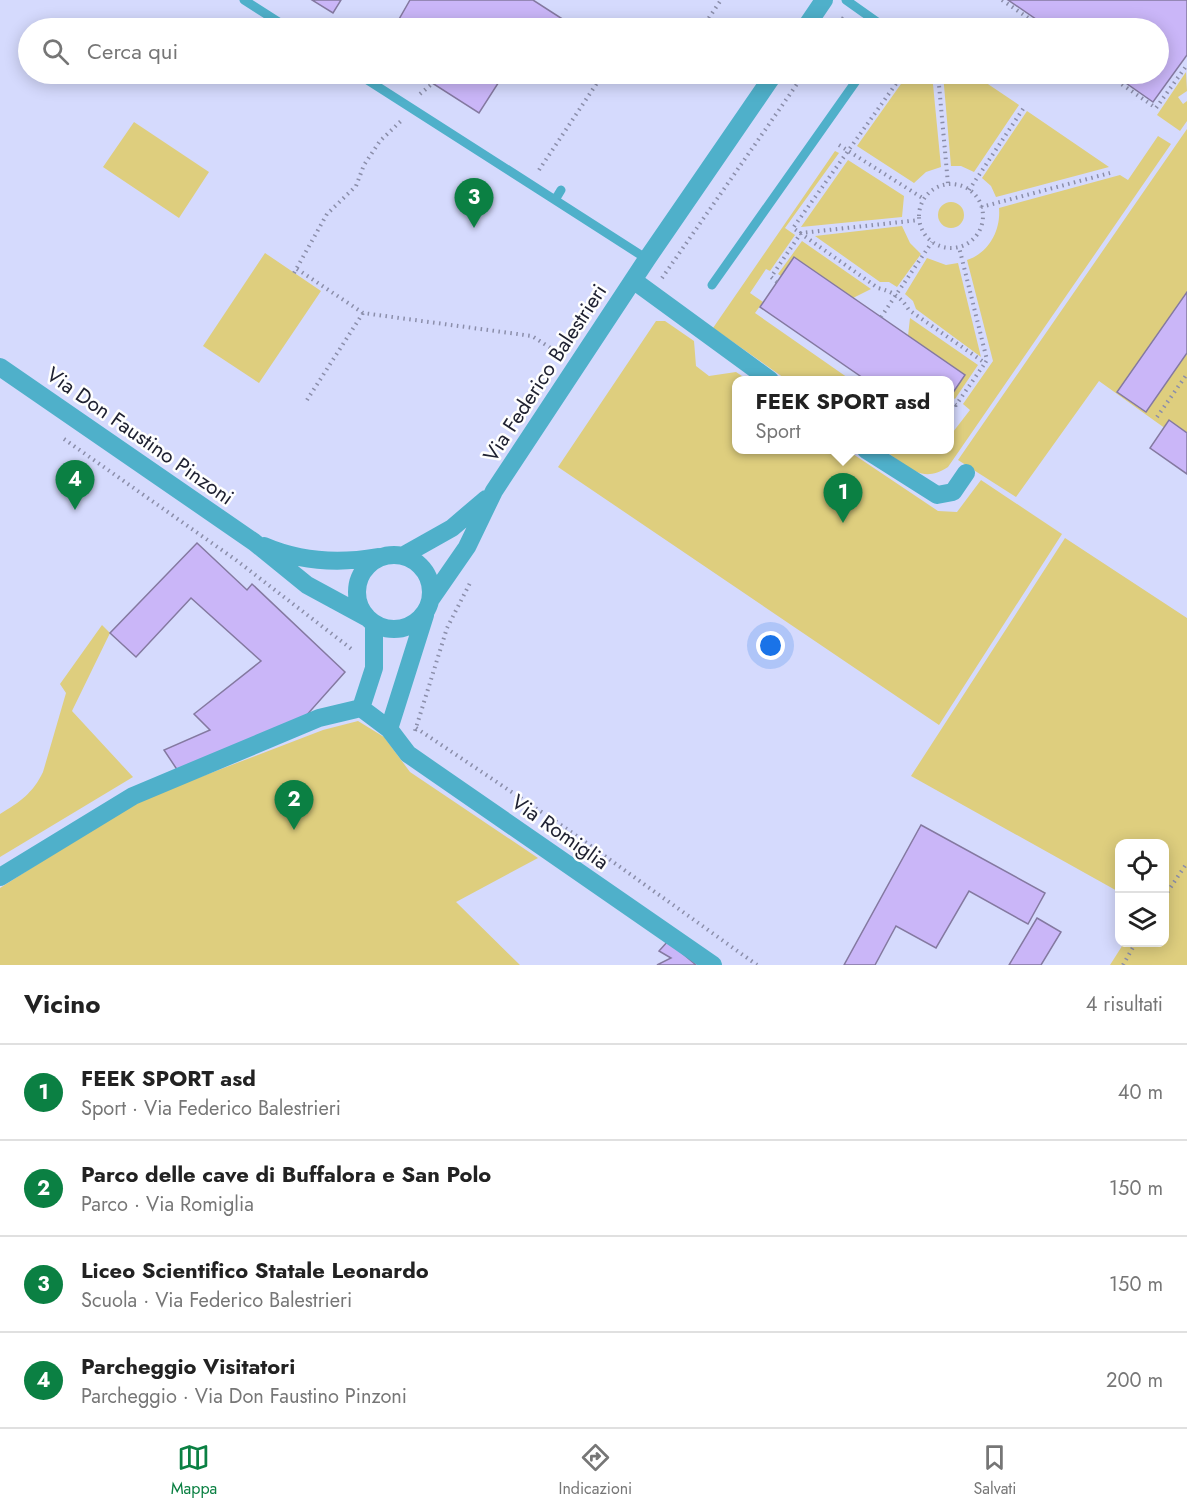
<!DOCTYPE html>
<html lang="it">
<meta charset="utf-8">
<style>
body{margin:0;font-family:Jost,sans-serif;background:#f2f2f2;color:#222}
.controls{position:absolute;right:18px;bottom:18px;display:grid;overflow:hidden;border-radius:12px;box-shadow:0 3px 15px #0003}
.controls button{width:54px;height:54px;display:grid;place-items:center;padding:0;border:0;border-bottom:2px solid #e0e0e0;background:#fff;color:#222;font:30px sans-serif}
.you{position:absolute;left:771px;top:646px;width:21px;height:21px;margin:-15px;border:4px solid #fff;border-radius:50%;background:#1a73e8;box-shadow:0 0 0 9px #1a73e833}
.badge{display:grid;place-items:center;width:39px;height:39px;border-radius:50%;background:#0b8043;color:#fff;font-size:20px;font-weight:700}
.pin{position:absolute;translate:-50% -50px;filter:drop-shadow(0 2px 3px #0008)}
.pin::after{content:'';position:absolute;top:32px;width:21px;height:18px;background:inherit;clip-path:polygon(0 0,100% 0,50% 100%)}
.popup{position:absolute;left:732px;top:376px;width:222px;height:78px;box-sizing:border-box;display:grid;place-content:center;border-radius:12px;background:#fff;filter:drop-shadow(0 2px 4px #0005);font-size:20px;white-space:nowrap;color:#767676}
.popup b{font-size:22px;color:#222}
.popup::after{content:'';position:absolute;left:50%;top:100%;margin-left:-12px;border:12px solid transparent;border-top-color:#fff}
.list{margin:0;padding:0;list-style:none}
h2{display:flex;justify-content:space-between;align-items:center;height:78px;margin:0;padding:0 24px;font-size:26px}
h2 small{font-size:20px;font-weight:400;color:#767676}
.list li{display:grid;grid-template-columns:39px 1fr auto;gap:18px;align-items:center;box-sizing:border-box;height:96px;padding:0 24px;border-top:2px solid #e0e0e0}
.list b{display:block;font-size:22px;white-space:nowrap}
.list p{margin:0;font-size:20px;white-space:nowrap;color:#767676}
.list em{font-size:20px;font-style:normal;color:#767676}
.icon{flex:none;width:33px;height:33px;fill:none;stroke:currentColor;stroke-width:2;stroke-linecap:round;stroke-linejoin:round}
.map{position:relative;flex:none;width:1187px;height:965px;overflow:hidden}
.search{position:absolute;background:#fff;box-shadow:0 3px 15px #0003;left:18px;right:18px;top:18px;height:66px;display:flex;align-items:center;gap:15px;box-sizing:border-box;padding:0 21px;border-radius:33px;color:#767676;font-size:22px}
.sheet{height:462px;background:#fff}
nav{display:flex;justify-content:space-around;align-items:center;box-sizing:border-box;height:84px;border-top:2px solid #e0e0e0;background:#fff;font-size:16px;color:#767676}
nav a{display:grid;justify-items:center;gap:3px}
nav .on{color:#0b8043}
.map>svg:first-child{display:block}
.green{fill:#dece7e}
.building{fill:#cab6f8;stroke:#8479a0;stroke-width:1.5}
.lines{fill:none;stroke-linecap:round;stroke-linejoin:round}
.path{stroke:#8b8eaa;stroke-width:4;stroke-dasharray:1.5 4.5;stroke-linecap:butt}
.service{stroke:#4fb0ca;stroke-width:9}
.minor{stroke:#4fb0ca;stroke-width:18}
.labels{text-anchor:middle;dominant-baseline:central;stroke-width:5;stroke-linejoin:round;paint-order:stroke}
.street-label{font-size:21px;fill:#202232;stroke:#fefefe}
</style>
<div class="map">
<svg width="1187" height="965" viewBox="0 0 1187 965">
<rect width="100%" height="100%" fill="#d5dafd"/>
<!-- green -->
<path class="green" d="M1186,72L1187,91L1178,97L1183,104L1187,101V121L1180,131L1157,115Z
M908,74H932L941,167L926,172L914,183L857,146Z
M943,74H973L1019,105L974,172L961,166H951Z
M1027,111L1109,167L996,197L991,186L982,178Z
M134,122L209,172L179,218L103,167Z
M1187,129V444L1099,381L1016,497L958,460Z
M1158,136L1171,144L948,467C921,485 906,465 884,450H950V430L953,432L970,410L963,404L993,361L967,260C989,253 1001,230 999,208L1120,175L1128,180Z
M835,151L839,153L785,228L795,235L770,271L766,269L750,293L763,302L755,313L851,380H787L713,328Z
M848,160L904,196L902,217L801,227Z
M938 215a13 13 0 1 1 26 0a13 13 0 1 1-26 0Z
M902,226L910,243L921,254L897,287L889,282H880L815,236Z
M802,241L871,289L853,298L794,258L781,276L778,274Z
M265,253L321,291L259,383L203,346Z
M927,258L946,265L958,263L981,357L916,309L913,301L905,294Z
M910,318L978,365L955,399L951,396L964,376L908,336Z
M656,321H665L694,341L696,366L709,376L736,372L748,380H736V450H847L938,511L957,512L981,480L1062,534L939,725L558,467Z
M1065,538L1187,618V965H1110L1124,943L1164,942V844H1120L1119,892L911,776Z
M102,625L110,633L72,711L133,777L0,857V814C20,802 33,793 43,772L66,693L60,684Z
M358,721L384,737L410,772L538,858L456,902L520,965H0V888L135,802L323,730Z"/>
<!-- building -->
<path class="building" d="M312,0H341L333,13Z
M410,0H533L564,20L558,28H394Z
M1008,0H1187V55L1153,102L1113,74H1158V28H1049Z
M418,74H504L479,113Z
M794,257L965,375L950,397V380H866L760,307Z
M1187,292V353L1146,412L1117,392Z
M1169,420L1187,433V474L1150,448Z
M197,543L247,590L252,584L345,672L305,717L178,771L164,750L210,730L194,714L261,661L191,598L136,657L110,633Z
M921,825L1045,893L1028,924L969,891L936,948L896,926L875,965H844Z
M1037,918L1061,932L1041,965H1009Z
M668,941L696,965H657L671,958L659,951Z"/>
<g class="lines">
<!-- path -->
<path class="path" d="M1002,0L1043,28
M702,28L721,0
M835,28L844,17
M589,74L599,79
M903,74L793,228L878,288C893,292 901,297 909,310L985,363L987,360L959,247
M938,74L948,184
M1107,74L1156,108L1187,65
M420,94L433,83
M839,145L924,199
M539,170L603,74
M919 216a32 32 0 1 1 64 0a32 32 0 1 1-64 0Z
M969,190L1025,106
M981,207L1110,173
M297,269L363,313L532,336L560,354
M294,273L327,214L356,186L364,165L380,141L402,120
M662,278L804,74
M777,282L771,277L801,233L919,220
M881,317L932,242
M307,400L363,313
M950,401L956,405L985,363
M1157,417L1187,374
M64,439L236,560L354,651
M416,728L567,829L757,965
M415,731L447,628L471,581
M1164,897L1187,863
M1123,965L1136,942"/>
<!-- service -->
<path class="service" d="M244,0L288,28
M846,0L877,22L881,28
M358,74L555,200
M561,190L555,200L647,259
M712,285L861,74"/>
<!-- minor -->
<path class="minor" d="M805,28L824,0
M633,280L770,380
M0,367L254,542L307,585L366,617
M866,450L937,495L953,492L966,473
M264,546C301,562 338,564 378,557
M357 592a37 37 0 1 1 74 0a37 37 0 1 1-74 0Z
M404,555L452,528L486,499
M431,599L467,547L494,491L647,259L774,74
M361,708L374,668V624
M389,729L425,615
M0,877L133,796L319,718L361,708L389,729L408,754L713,965"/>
</g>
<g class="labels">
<!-- street labels -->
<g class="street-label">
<text transform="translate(545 373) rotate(-57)">Via Federico Balestrieri</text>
<text transform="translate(140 436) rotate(35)">Via Don Faustino Pinzoni</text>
<text transform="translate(560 832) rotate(35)">Via Romiglia</text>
</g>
</g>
</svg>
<div class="controls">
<button><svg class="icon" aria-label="locate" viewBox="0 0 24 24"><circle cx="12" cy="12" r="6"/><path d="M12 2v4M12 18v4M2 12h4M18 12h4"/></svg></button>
<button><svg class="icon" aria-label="layers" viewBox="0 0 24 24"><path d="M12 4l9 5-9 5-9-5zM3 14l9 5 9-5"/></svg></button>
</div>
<div class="you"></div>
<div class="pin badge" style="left:843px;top:523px">1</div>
<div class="popup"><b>FEEK SPORT asd</b>Sport</div>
<div class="pin badge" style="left:294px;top:830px">2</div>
<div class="pin badge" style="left:474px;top:228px">3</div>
<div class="pin badge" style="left:75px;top:510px">4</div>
<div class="search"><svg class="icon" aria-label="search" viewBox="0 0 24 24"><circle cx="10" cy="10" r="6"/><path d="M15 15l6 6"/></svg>Cerca qui</div>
</div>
<section class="sheet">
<h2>Vicino<small>4 risultati</small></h2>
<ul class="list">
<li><span class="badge">1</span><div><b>FEEK SPORT asd</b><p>Sport · Via Federico Balestrieri</p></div><em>40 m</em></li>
<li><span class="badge">2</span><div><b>Parco delle cave di Buffalora e San Polo</b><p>Parco · Via Romiglia</p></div><em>150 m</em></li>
<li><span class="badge">3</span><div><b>Liceo Scientifico Statale Leonardo</b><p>Scuola · Via Federico Balestrieri</p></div><em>150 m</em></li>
<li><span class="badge">4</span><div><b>Parcheggio Visitatori</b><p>Parcheggio · Via Don Faustino Pinzoni</p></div><em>200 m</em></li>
</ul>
</section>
<nav>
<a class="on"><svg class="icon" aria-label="map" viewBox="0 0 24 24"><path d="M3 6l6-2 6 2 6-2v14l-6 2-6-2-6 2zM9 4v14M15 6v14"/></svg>Mappa</a>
<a><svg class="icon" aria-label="directions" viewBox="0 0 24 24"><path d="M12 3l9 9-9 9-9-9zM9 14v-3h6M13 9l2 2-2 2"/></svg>Indicazioni</a>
<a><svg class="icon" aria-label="saved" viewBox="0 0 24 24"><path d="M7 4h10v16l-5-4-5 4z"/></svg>Salvati</a>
</nav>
